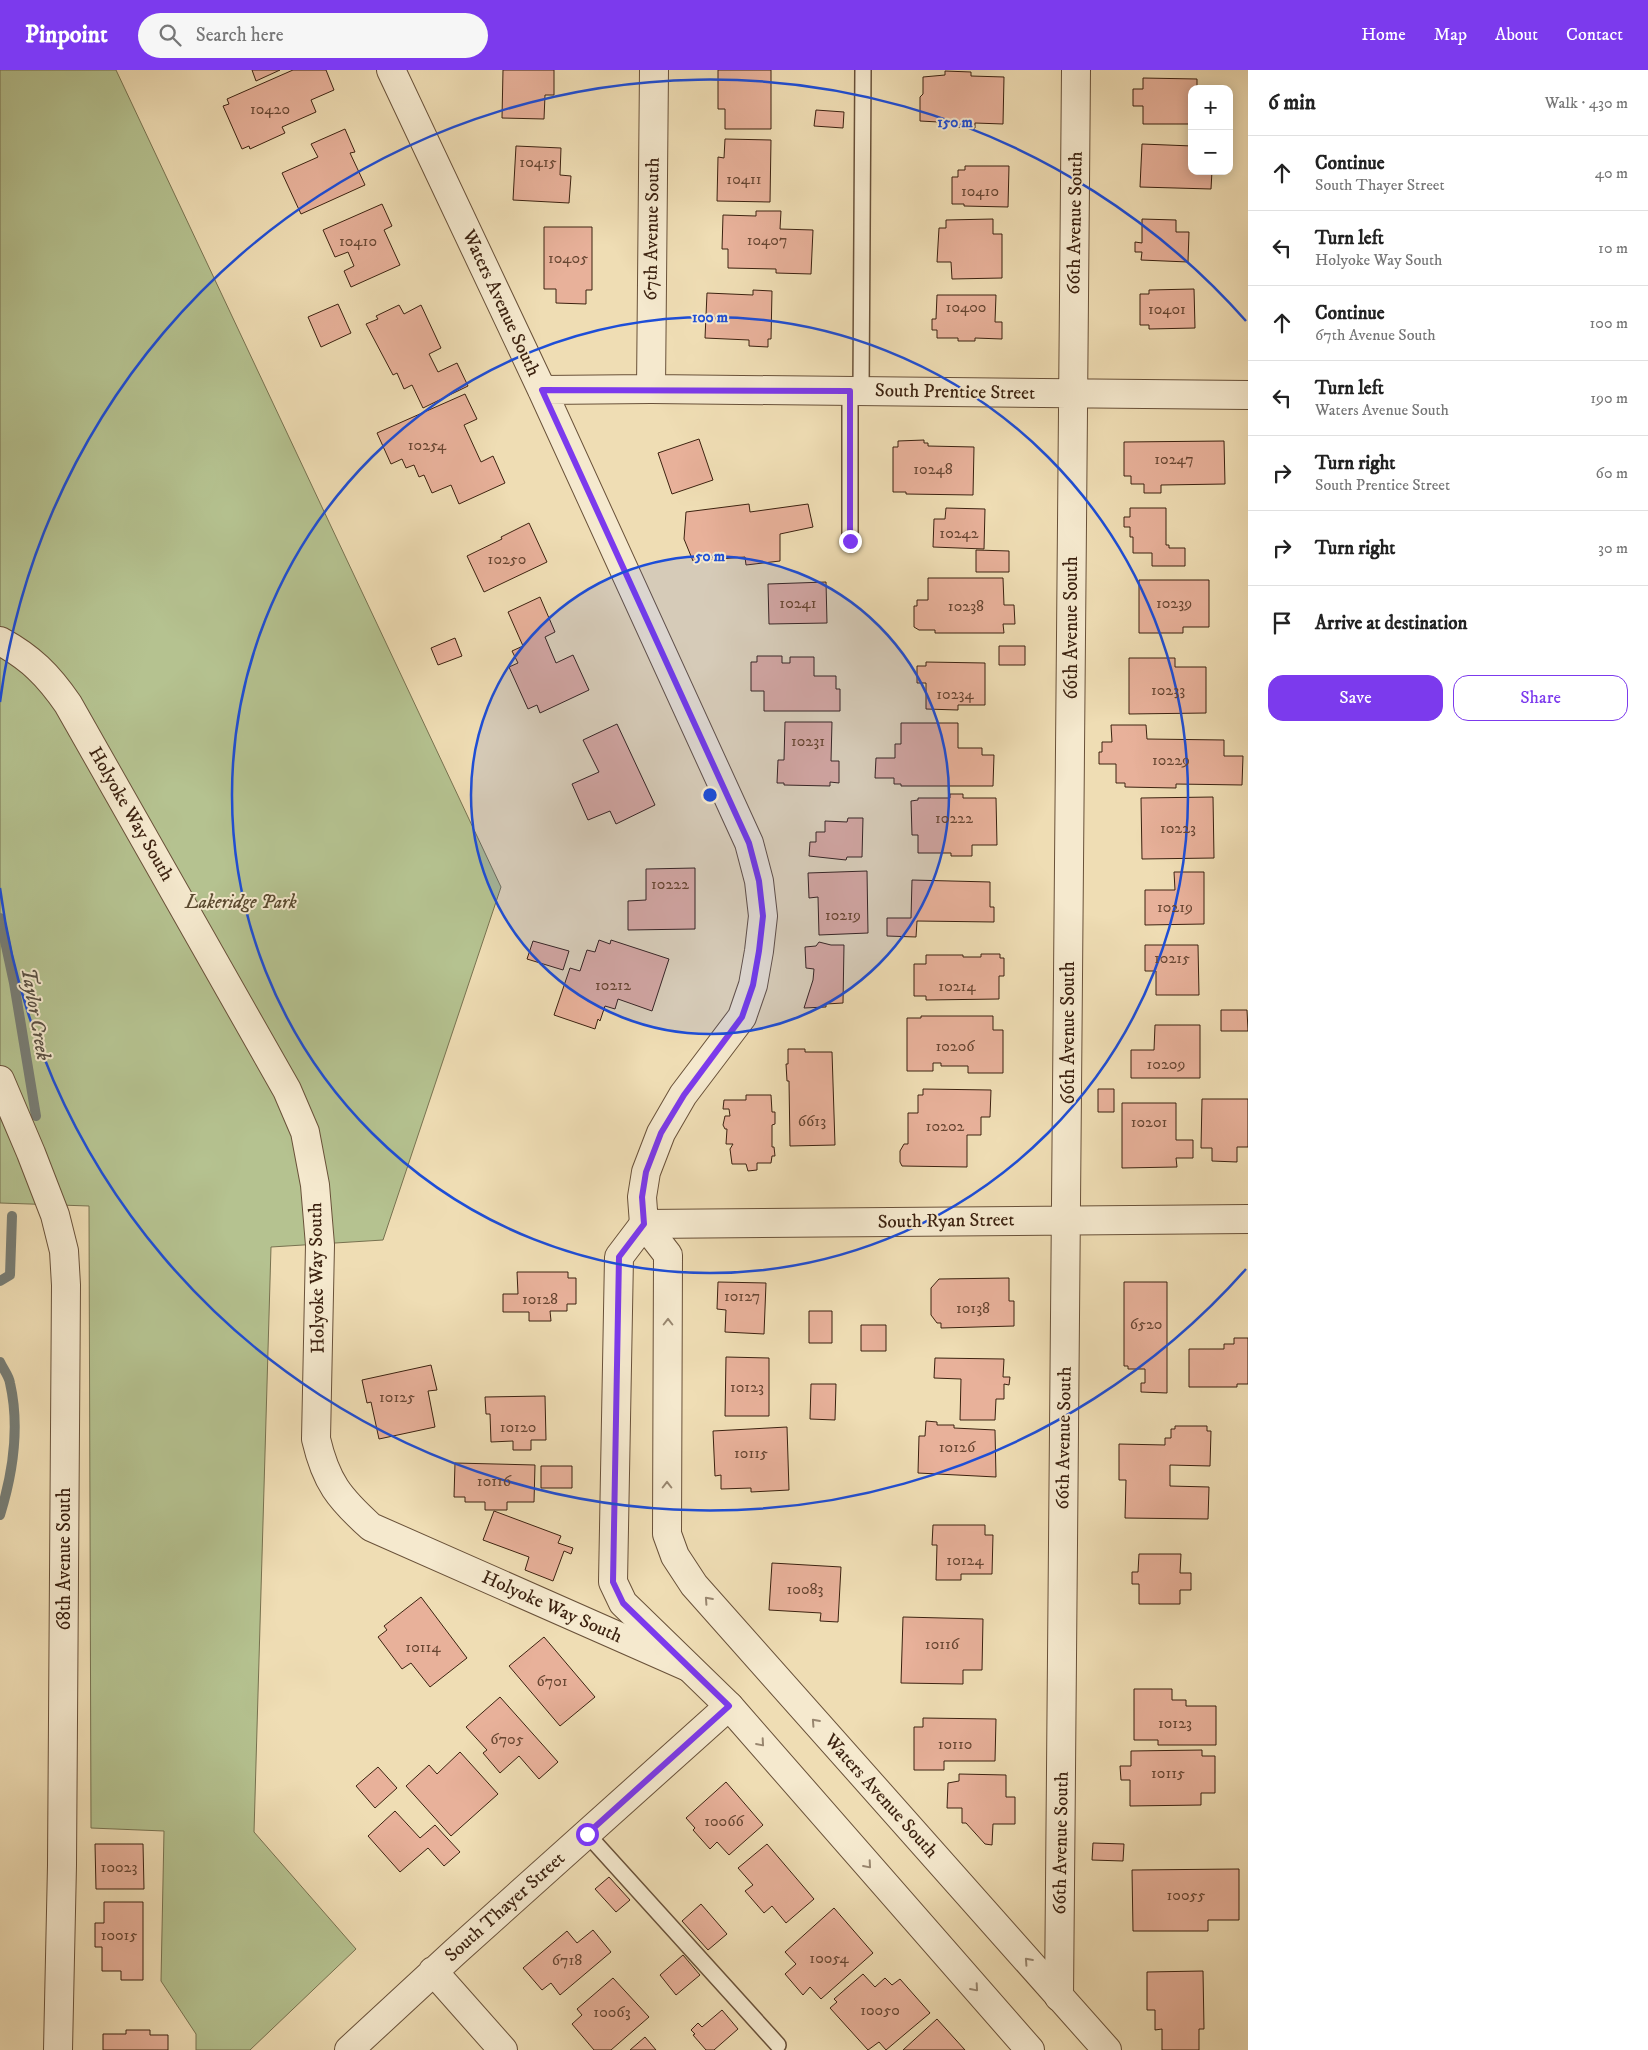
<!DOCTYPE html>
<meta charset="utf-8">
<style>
body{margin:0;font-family:"IM FELL DW Pica",serif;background:#f6f6f6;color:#222}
.controls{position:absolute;right:15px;top:15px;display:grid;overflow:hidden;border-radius:10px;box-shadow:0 2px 12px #0003}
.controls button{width:45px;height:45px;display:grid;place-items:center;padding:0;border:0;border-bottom:1px solid #e0e0e0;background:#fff;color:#222;font:25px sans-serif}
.stop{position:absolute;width:15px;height:15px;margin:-11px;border:4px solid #7c3aed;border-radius:50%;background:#fff}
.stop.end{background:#7c3aed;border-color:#fff;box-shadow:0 1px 5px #0008}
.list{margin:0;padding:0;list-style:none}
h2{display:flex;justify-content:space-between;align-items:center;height:65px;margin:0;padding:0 20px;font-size:21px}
h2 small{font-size:16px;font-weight:400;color:#767676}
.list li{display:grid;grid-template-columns:32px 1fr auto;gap:15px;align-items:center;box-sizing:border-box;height:75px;padding:0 20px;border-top:1px solid #e0e0e0}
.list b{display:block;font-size:19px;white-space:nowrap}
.list p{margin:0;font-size:16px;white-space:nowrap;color:#767676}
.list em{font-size:16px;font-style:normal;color:#767676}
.actions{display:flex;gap:10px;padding:15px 20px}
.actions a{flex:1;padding:11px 0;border:1px solid #7c3aed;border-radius:15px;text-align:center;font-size:18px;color:#7c3aed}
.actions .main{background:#7c3aed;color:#fff}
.icon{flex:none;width:28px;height:28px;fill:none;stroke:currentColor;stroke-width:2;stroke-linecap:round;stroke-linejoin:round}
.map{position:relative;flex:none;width:1248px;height:1980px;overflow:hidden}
header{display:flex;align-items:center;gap:30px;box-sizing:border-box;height:70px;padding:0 25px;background:#7c3aed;color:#fff}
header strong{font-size:24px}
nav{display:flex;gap:28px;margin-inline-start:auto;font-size:18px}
.search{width:350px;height:45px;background:#f6f6f6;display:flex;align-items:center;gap:12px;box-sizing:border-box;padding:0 18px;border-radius:28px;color:#767676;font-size:19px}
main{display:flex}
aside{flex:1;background:#fff}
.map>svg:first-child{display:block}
.green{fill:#b5c290;stroke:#787250}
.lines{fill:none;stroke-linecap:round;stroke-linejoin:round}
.stream{stroke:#777d75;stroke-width:10}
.building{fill:#e8b19a;stroke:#3c2210}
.service-casing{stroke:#695139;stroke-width:18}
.minor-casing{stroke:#695139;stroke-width:30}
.tertiary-casing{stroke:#695139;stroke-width:30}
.service{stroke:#f5e9ce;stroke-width:15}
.minor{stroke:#f5e9ce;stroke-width:28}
.tertiary{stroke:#f5e9ce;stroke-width:28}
.oneway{stroke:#98866f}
.route{stroke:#7c3aed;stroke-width:6}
.ring{fill:none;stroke:#1d4ed8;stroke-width:2.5}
.labels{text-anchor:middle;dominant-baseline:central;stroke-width:4;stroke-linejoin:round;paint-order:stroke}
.number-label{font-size:16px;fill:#674632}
.street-label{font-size:19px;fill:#3c2210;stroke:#f5e9ce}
.park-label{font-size:19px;font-style:italic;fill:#5a4a30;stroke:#f5e9ce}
.water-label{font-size:20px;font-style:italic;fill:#594f42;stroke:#f5e9ce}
.centre{fill:#1d4ed8;stroke:#f5e9ce;stroke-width:2.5}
.ring-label{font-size:15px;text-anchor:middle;font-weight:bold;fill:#1d4ed8;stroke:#f5e9ce;stroke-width:4;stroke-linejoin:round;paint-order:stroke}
</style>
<header>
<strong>Pinpoint</strong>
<div class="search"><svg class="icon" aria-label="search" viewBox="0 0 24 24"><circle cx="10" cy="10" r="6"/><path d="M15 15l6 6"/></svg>Search here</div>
<nav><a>Home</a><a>Map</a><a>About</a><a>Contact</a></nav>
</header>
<main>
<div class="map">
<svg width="1248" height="1980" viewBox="0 0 1248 1980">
<rect width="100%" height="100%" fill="#efddb4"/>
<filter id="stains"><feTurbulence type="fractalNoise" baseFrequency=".004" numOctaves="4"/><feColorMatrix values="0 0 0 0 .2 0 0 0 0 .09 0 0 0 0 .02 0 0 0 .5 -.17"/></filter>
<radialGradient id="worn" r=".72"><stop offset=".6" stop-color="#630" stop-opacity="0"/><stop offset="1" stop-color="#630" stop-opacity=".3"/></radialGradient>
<!-- green -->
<path class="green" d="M0,0H116L501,817L383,1170L271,1177L254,1762L356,1879L250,1980H196V1964L161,1911L164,1761L91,1758L89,1136L0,1133Z"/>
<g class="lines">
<!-- stream -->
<path class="stream" d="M0,848L14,913L36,1046
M0,1211L10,1205L12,1146
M0,1292C3,1299 9,1306 10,1313C20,1357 13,1403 0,1445"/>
</g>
<!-- building -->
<path class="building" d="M252,0H280L256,11Z
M293,0H326L334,20L311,30L316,42L282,57L285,63L250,79L249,76L242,79L223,36L229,34L227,29Z
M503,0H554V25H545L544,49L502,48Z
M718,0H771V59H725V39H718Z
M945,1L971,2V6L1004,7L1003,54L975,53V58L956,57L957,53L920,51V27L923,24V7L945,5Z
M1143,8L1197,9V19H1192V54H1143V36H1133V19H1143Z
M816,40L844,42L843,58L814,56Z
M345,59L355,82L350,83L365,115L301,144L282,103L318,87L311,74Z
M725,69L771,70L770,132L717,131L718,87L724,88Z
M1142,74L1192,76V101H1212L1211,119L1140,117Z
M516,76L561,78L560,105L571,106L569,133L513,130Z
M965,96H1009L1008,137L964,136V134H952V107H958V100H965Z
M382,134L392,156L384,160L400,195L351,217L344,201L354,196L348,182L335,187L323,160Z
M756,141H781L780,159L813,160L811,204L776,203V199L728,198V179H722L723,145L756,146Z
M993,149V164H1002V208L952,209L951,192H937L939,158H946V150Z
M1142,149L1176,150V162H1189L1188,192L1141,190L1142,182H1135V172L1142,173Z
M544,157H592V220H586V234L556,233V219H544Z
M1194,219L1195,258L1149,259V255H1140V224H1149V220Z
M753,220L772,221L771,269H768V277L749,276V270L705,268L707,223L753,225Z
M937,225H996L995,252H1002V269L975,268V271H958V268H937V260H932V249H936Z
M338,234L351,263L321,277L308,247Z
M399,235L404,244L421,235L441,278L429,284L438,302L457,293L468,316L423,338L412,315L404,319L397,303L393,305L366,254L378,249L376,246Z
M465,324L477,349L464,355L481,392L493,386L505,413L459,434L451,415L432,423L424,405L419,407L414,395L406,398L402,389L391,394L377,363Z
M699,369L713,410L672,424L658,383Z
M924,370V373H928V376L974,377L973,425L906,424V422H893V377H898V371Z
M1224,371L1225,414L1161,415V423H1144V414H1131V406H1124V372Z
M749,434L750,442L808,434L813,457L780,464V491L746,495L745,487L693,491L684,469L686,442Z
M946,438L985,439L984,479L933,477L934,449H945Z
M1130,438H1166V475H1169V478H1185V496H1152V483H1133V467H1130V457H1124V447H1130Z
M529,453L547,492L484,522L467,486L502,469L501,467Z
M976,480L1009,481V502H976Z
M928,508H1003L1004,535H1014L1015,554H1003L1004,563H935V560H919L914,557V536H917V530H928Z
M1139,510H1209V557H1183V563H1139Z
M826,512L827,553L769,554L768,514Z
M540,527L555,562L545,567L556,593L573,585L589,620L540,643L537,635L528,639L509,597L518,593L512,581L523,576L508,542Z
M455,568L462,586L438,595L431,578Z
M999,576H1025V595H999Z
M757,586H782V593H790V587H814V606H836V619H840V641H764V621H751V592H757Z
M1129,588H1175V597H1206V643L1129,644Z
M926,592L985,593V635H958V640L926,639V613H917V596H926Z
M785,652H832L831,691H839V713L830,712V716L784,715V713H777L778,690H784Z
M901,653H958V678H982V685H994L993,716H901V714H894V708H875L876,688H895V674H901Z
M617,654L655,735L616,754L610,741L588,750L572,714L599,702L583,670Z
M1111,655H1146L1147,669L1224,670V686H1243L1242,715L1176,714V718L1125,717V713H1116V694H1099V682H1102V672H1112Z
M950,724H963V728H996L997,775H972V786H951V783H918V765H912L911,731L918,730V728H950Z
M1213,727L1214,788L1142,789L1141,728Z
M848,748H863L862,787H847L846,790L809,786L810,772H816V762H825V751L847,752Z
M695,798V859L628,860V831L646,830V799Z
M867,801L868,863L819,865L818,827L809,828L808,803Z
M1174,802H1204V854L1145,855V820H1175Z
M912,810L990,812V837H994V852L917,851L916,867L887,866V848H911Z
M599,870L610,874L611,870L669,889L652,941L618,929L615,939L605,936L600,951L598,949L595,959L554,945L570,898L580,901L587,880L595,882Z
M533,871L569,881L563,900L527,889Z
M819,872L831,875H844L843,933L826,934V937L804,938L813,910L814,899L806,898L805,877L816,876Z
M1145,875H1198L1199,925H1156V901H1145Z
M981,884H1000V888H1004V906H999V929L926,930V926H914V894H926V885H963V887H981Z
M1221,940H1247L1248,961H1221Z
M921,946H993V960H1003V1003H968V996H941V993H933V1001H907V948H921Z
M1155,955H1200V1008H1131V980H1154Z
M788,979H805V982H832L835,1075L790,1076L789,1011H787L786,994H788Z
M923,1019L991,1020L990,1047H981V1065H967V1097L902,1096L900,1092V1081L904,1074H908V1043H918V1025H923Z
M1098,1019H1114V1042H1098Z
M746,1025H771L772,1042H775V1054L772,1055V1077H774L775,1086H772L771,1093H757V1100L748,1101L746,1094H732L730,1079L733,1074H726L727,1059H725L723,1055L725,1046H730L729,1039H723L724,1030H746Z
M1202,1029H1248V1077H1237V1092L1212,1091V1078H1201Z
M1122,1033H1176V1070H1193V1088H1176L1177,1097L1122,1098Z
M517,1202H568V1208H576V1234H567V1241H550L551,1251H529V1242H503V1224H518Z
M1009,1208V1231H1014V1256L941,1258V1253H937L931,1245V1218L939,1209Z
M718,1212L766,1213L764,1264L725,1262L726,1240L717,1239Z
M1124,1212H1167V1323L1141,1322V1313H1145V1299H1128V1296H1124Z
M809,1241H832V1273H809Z
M861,1255H886V1281H861Z
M1234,1268H1248V1314H1237V1317H1189V1279H1224V1274H1234Z
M726,1287L769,1288V1346H725Z
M935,1288L1004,1289L1003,1307H1010L1009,1315L1004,1314V1329H996L995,1350H960L961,1309L934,1308Z
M431,1295L437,1320L428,1321L435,1357L379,1369L371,1332L367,1333L362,1310Z
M811,1314H836L835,1350L810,1349Z
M545,1326L546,1370H531V1380H513V1371L491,1372L490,1344H486L485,1327Z
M926,1351L937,1352V1355H954V1358L995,1360L996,1407L918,1403L919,1366H925Z
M1175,1356H1207V1361H1211L1210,1396L1170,1395V1416L1209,1417L1208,1449L1125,1448L1126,1410H1119V1374L1165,1375V1368H1171V1359H1175Z
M787,1357L789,1420L751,1422V1418L721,1419V1405L715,1406L713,1361Z
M455,1393L535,1395L534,1432H507V1440H485V1432H465V1427H454Z
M541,1396H572V1418H541Z
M494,1441L561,1466L558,1473L573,1478L571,1484L564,1481L553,1511L525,1500L529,1487L483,1470Z
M933,1455H985V1465H993L992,1504H961V1510H936L937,1475H932Z
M1139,1484H1181L1180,1503H1191V1520H1180V1534H1139V1514H1132V1502H1138Z
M772,1493L841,1497L838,1552L820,1551L821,1543L769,1540Z
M421,1527L467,1588L430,1617L411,1593L402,1599L378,1567L387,1560L384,1556Z
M903,1547L983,1549L982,1600H963V1614L901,1613Z
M544,1567L595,1627L560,1656L509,1596Z
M1134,1619H1172V1630H1186V1636H1216V1675H1158V1670H1134Z
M500,1627L558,1692L539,1709L519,1686L500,1703L483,1683L487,1680L466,1657Z
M923,1648L996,1649L995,1691H944V1700H914V1657H923Z
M1202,1680V1686H1215V1723H1201V1735L1130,1736V1710H1121L1120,1696H1131V1681Z
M460,1682L498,1724L451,1766L406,1716L429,1695L437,1704Z
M378,1697L397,1718L375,1738L356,1716Z
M959,1704L1006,1705V1727H1015V1754H993L992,1775L985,1774L966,1753H962V1738H947L948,1713L959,1711Z
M726,1712L763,1755L729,1785L717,1772L710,1779L693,1760L695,1758L686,1748Z
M395,1741L420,1768L435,1755L460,1782L444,1796L428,1778L400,1802L368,1766Z
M1093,1773L1124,1774L1123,1791L1092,1790Z
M95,1774H143L144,1819H96Z
M767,1774L814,1829L786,1853L772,1836L764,1843L745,1821L753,1815L738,1798Z
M1239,1799V1850H1208V1861H1133L1132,1800Z
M609,1807L630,1830L616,1842L595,1819Z
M104,1832H143V1910H121V1901H102V1877H95V1853H104Z
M701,1834L727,1864L708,1880L682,1851Z
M834,1838L873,1883L821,1929L810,1917L803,1925L785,1904L796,1894L785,1882Z
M593,1860L611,1882L560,1925L551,1913L542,1920L523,1898L567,1861L577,1873Z
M683,1885L700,1905L676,1925L660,1905Z
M1203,1901L1204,1959H1199V1980H1162V1959L1155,1960V1940H1147V1902Z
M863,1904L875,1917L885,1908L892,1915L900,1909L930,1943L886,1980L879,1972L868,1980L830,1938L837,1932L834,1929Z
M613,1908L649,1947L611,1980H594L572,1954L582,1945L577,1939Z
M722,1940L738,1959L714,1980H706L693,1965L695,1964L691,1960L698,1953L702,1957Z
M937,1949L965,1980H903Z
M126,1960H150V1965H168V1980H103V1964H126Z
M645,1967L656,1980H630Z"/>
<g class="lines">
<!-- service casing -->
<g class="service-casing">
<path id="service" d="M850,321V471
M861,321L863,0
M587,1764L778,1975"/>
</g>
<!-- minor casing -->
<g class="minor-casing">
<path id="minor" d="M391,0L542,320L749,773L759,811L763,846L759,881L753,915L742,947L683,1025L661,1063L646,1102L642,1127L644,1154L1248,1149
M651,319L654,0
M542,320L651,319L1248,325
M0,571C31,588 48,605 68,634L287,1020L305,1062L315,1115L320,1175L316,1369C326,1412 339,1428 371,1457L688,1597
M0,1010L31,1083L55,1145L64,1181L66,1215L62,1795L58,1980
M433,1901L503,1980
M1059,1927L1076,0
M349,1980L455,1882L729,1636"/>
</g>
<!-- tertiary casing -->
<g class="tertiary-casing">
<path id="tertiary" d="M1030,1980L729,1636L623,1533L613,1512L619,1187L644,1154L668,1185L667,1464L675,1486L694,1515L1107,1980"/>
</g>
<!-- service -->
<use href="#service" class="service"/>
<!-- minor -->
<use href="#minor" class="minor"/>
<!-- tertiary -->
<use href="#tertiary" class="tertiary"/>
</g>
<!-- one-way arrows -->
<defs><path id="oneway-chevron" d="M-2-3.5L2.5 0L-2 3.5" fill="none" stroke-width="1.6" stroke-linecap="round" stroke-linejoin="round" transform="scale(1.25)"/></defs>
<g class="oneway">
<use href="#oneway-chevron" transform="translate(668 1252) rotate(-90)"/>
<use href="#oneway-chevron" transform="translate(667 1415) rotate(-90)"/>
<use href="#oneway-chevron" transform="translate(708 1530) rotate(-132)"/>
<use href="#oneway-chevron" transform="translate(815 1652) rotate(-132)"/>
<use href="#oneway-chevron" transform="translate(761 1673) rotate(49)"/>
<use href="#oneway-chevron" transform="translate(868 1795) rotate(49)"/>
<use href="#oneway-chevron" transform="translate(1028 1891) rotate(-132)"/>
<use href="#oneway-chevron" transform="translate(975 1918) rotate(49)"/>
</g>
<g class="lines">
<!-- route -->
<path class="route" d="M587,1764L729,1636L623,1533L613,1512L619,1187L644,1154L642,1127L646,1102L661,1063L684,1025L742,947L753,915L759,881L763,846L759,811L749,773L542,320L850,321V471"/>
</g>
<!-- distance rings -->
<circle cx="710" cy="725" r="239" fill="#1d4ed8" fill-opacity=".12"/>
<g class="ring">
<circle cx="710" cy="725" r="239"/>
<circle cx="710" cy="725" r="478"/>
<path d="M1246 1199A716 716 0 0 1 0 818M0 632A716 716 0 0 1 1246 251"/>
</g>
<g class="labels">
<!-- number labels -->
<g class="number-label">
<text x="270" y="39">10420</text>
<text x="538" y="92">10415</text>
<text x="744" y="109">10411</text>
<text x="980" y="121">10410</text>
<text x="767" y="170">10407</text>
<text x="358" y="171">10410</text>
<text x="568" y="188">10405</text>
<text x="966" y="237">10400</text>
<text x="1167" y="239">10401</text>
<text x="427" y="375">10254</text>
<text x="1174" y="389">10247</text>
<text x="933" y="399">10248</text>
<text x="959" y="463">10242</text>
<text x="507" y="489">10250</text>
<text x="798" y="533">10241</text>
<text x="1174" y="533">10239</text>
<text x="966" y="536">10238</text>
<text x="1168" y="620">10233</text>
<text x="955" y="624">10234</text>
<text x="808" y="671">10231</text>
<text x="1171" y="690">10229</text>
<text x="954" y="748">10222</text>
<text x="1178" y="758">10223</text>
<text x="670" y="814">10222</text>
<text x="1175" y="837">10219</text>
<text x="843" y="845">10219</text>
<text x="1172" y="888">10215</text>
<text x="613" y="915">10212</text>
<text x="957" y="916">10214</text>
<text x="955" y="976">10206</text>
<text x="1166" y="994">10209</text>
<text x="812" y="1051">6613</text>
<text x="1149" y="1052">10201</text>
<text x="945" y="1056">10202</text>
<text x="742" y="1226">10127</text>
<text x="540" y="1229">10128</text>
<text x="973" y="1238">10138</text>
<text x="1146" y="1254">6520</text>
<text x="747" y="1317">10123</text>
<text x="397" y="1327">10125</text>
<text x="518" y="1357">10120</text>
<text x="957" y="1377">10126</text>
<text x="751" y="1383">10115</text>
<text x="494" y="1411">10116</text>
<text x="965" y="1490">10124</text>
<text x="805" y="1519">10083</text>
<text x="942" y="1574">10116</text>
<text x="423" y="1577">10114</text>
<text x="552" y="1611">6701</text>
<text x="1175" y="1653">10123</text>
<text x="507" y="1669">6705</text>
<text x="955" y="1674">10110</text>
<text x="1168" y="1703">10115</text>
<text x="724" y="1751">10066</text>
<text x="119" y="1797">10023</text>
<text x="1186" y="1825">10055</text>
<text x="119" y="1865">10015</text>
<text x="829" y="1888">10054</text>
<text x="567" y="1890">6718</text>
<text x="880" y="1940">10050</text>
<text x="612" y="1942">10063</text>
</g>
<!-- street labels -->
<g class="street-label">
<text transform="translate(1075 153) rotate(-89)">66th Avenue South</text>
<text transform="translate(652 159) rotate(-89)">67th Avenue South</text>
<text transform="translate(501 233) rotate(65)">Waters Avenue South</text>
<text transform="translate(955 322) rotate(1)">South Prentice Street</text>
<text transform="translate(1071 558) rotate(-90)">66th Avenue South</text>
<text transform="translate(131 744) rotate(60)">Holyoke Way South</text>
<text transform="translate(1068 963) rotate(-90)">66th Avenue South</text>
<text transform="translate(946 1151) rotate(-1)">South Ryan Street</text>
<text transform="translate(317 1208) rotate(-91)">Holyoke Way South</text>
<text transform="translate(1064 1368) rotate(-89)">66th Avenue South</text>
<text transform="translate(64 1489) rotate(-90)">68th Avenue South</text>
<text transform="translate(552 1537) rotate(24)">Holyoke Way South</text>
<text transform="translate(881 1726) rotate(48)">Waters Avenue South</text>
<text transform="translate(1061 1773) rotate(-89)">66th Avenue South</text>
<text transform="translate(505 1837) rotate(-42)">South Thayer Street</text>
</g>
<!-- park labels -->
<g class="park-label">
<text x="241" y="832">Lakeridge Park</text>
</g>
<!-- water labels -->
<g class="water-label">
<text transform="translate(35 944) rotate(80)">Taylor Creek</text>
</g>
</g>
<circle cx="710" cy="725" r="8" class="centre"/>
<g class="ring-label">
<text x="955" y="57">150 m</text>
<text x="710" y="252">100 m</text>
<text x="710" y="491">50 m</text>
</g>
<rect width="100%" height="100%" filter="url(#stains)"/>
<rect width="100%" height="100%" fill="url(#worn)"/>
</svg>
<div class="controls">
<button>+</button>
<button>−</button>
</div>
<div class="stop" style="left:587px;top:1764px"></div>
<div class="stop end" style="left:850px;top:471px"></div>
</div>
<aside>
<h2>6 min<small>Walk · 430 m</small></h2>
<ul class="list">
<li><svg class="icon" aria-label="ahead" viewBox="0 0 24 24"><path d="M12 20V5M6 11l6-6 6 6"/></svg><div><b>Continue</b><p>South Thayer Street</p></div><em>40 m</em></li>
<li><svg class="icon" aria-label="left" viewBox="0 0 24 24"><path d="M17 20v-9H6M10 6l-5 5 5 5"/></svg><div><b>Turn left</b><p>Holyoke Way South</p></div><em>10 m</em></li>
<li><svg class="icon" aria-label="ahead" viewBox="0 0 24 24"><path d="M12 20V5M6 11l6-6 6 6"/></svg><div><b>Continue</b><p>67th Avenue South</p></div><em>100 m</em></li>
<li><svg class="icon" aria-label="left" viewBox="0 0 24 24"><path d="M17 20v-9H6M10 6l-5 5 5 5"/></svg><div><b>Turn left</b><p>Waters Avenue South</p></div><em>190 m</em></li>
<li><svg class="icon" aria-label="right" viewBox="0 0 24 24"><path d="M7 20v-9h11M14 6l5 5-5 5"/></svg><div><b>Turn right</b><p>South Prentice Street</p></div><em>60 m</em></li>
<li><svg class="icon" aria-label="right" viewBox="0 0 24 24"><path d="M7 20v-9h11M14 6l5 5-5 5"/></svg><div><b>Turn right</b></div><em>30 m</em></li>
<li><svg class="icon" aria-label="arrive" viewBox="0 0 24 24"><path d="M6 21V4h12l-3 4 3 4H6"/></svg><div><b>Arrive at destination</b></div></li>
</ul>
<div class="actions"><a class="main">Save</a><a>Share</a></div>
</aside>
</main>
